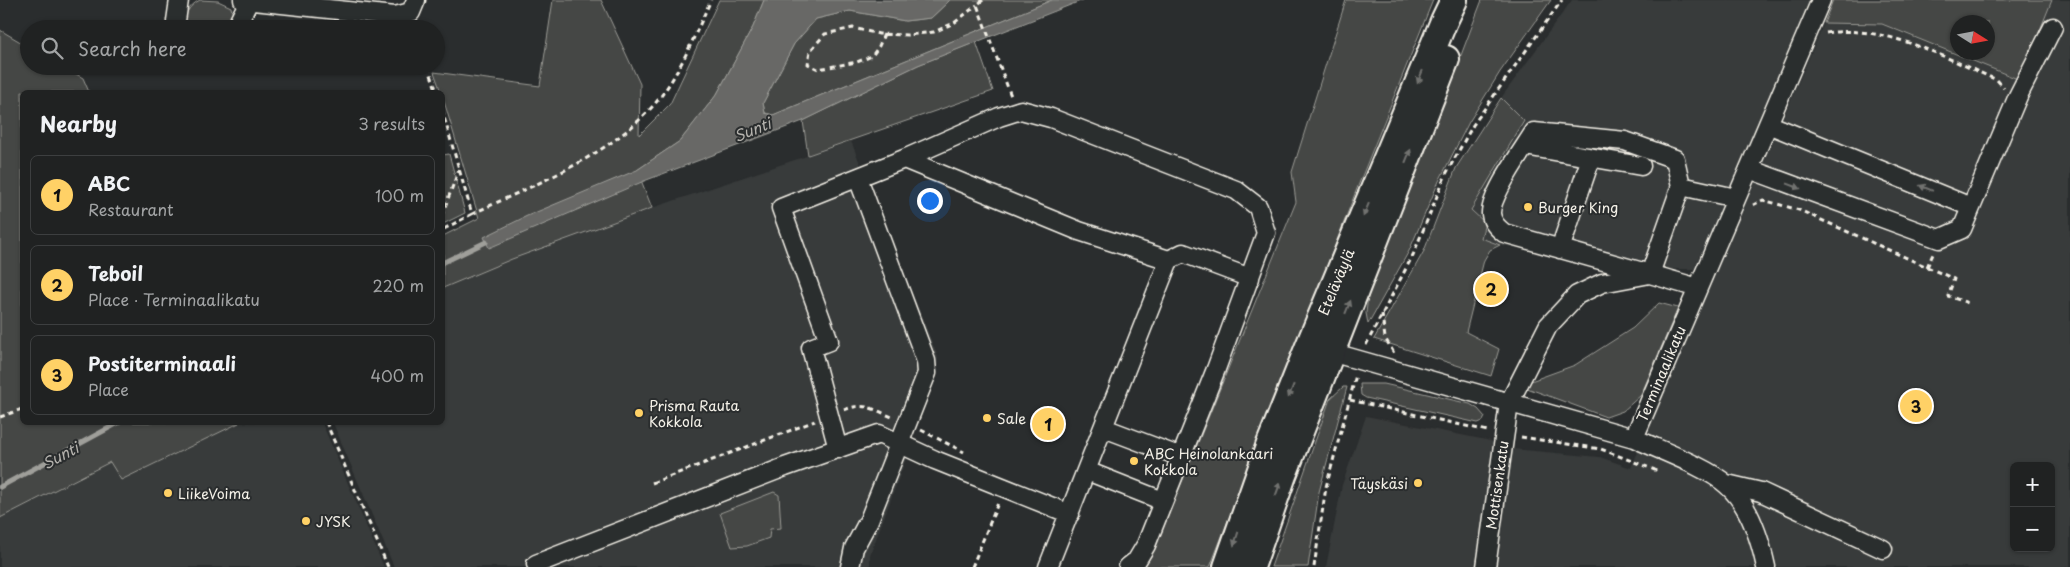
<!DOCTYPE html>
<meta charset="utf-8">
<style>
body{margin:0;font-family:"Playpen Sans",sans-serif;background:#2d2f2f;color:#f1f3f6}
.controls{position:absolute;right:15px;bottom:15px;display:grid;overflow:hidden;border-radius:8px;box-shadow:0 1px 4px #0004}
.controls button{width:45px;height:45px;display:grid;place-items:center;padding:0;border:0;border-bottom:1px solid #3d3f40;background:#202222;color:#f1f3f6;font:25px sans-serif}
.compass{position:absolute;left:1950px;top:15px;width:45px;height:45px;border-radius:50%;background:#202222;box-shadow:0 1px 4px #0004;rotate:101deg}
.you{position:absolute;left:929px;top:200px;width:18px;height:18px;margin:-12px;border:4px solid #fff;border-radius:50%;background:#1a73e8;box-shadow:0 0 0 8px #1a73e833}
.badge{display:grid;place-items:center;width:32px;height:32px;border-radius:50%;background:#ffd166;color:#111;font-size:16px;font-weight:700}
.pin{position:absolute;translate:-50% -50%;border:2px solid #fff;box-shadow:0 1px 5px #0006}
.list{margin:0;padding:0;list-style:none}
h2{display:flex;justify-content:space-between;align-items:center;height:65px;margin:0;padding:0 20px;font-size:21px}
h2 small{font-size:16px;font-weight:400;color:#a2a4a5}
.list li{display:grid;grid-template-columns:32px 1fr auto;gap:15px;align-items:center;box-sizing:border-box;height:80px;margin:0 10px 10px;padding:0 10px;border:1px solid #3d3f40;border-radius:8px}
.list b{display:block;font-size:19px;white-space:nowrap}
.list p{margin:0;font-size:16px;white-space:nowrap;color:#a2a4a5}
.list em{font-size:16px;font-style:normal;color:#a2a4a5}
.icon{flex:none;width:28px;height:28px;fill:none;stroke:currentColor;stroke-width:2;stroke-linecap:round;stroke-linejoin:round}
.map{position:relative;flex:none;width:2070px;height:567px;overflow:hidden}
.search{position:absolute;background:#202222;box-shadow:0 1px 4px #0004;left:20px;top:20px;width:425px;height:55px;display:flex;align-items:center;gap:12px;box-sizing:border-box;padding:0 18px;border-radius:28px;color:#a2a4a5;font-size:19px}
.panel{position:absolute;background:#202222;box-shadow:0 1px 4px #0004;left:20px;top:90px;width:425px;height:335px;border-radius:8px}
.map>svg:first-child{display:block}
.built{fill:#373a3a;fill-rule:evenodd}
.green{fill:#444645;stroke:#9c9c96;fill-rule:evenodd}
.water{fill:#676866;stroke:#9f9f9a}
.lines{fill:none;stroke-linecap:round;stroke-linejoin:round}
.stream{stroke:#9f9f9a;stroke-width:5}
.minor-casing{stroke:#f4f1e8;stroke-width:21}
.highway-casing{stroke:#f4f1e8;stroke-width:30}
.path{stroke:#f4f1e8;stroke-width:3;stroke-dasharray:5 4;stroke-linecap:butt}
.minor{stroke:#2a2d2e;stroke-width:18}
.highway{stroke:#2a2d2e;stroke-width:26}
.oneway{fill:#71726f}
.poi-dot{fill:#ffd166;stroke:#2a2d2e;stroke-width:2}
.labels{text-anchor:middle;dominant-baseline:central;stroke-width:4;stroke-linejoin:round;paint-order:stroke}
.poi-label{font-size:14px;fill:#f4f1e8;stroke:#2a2d2e;text-anchor:start}
.street-label{font-size:14px;fill:#f4f1e8;stroke:#2a2d2e}
.water-label{font-size:15px;font-style:italic;fill:#b5b3ae;stroke:#2a2d2e}
</style>
<div class="map">
<svg width="2070" height="567" viewBox="0 0 2070 567">
<rect width="100%" height="100%" fill="#2a2d2e"/>
<filter id="ink" filterUnits="userSpaceOnUse"><feTurbulence type="fractalNoise" baseFrequency=".02" numOctaves="2"/><feDisplacementMap in="SourceGraphic" scale="10" xChannelSelector="R" yChannelSelector="G"/><feConvolveMatrix kernelMatrix="1 2 1 2 8 2 1 2 1" color-interpolation-filters="sRGB"/></filter>
<g filter="url(#ink)">
<!-- built -->
<path class="built" d="M1572,0H1812L1694,269H1659L1500,245L1481,238L1485,223L1471,210L1524,121L1501,98Z
M2052,0H2070V567H1326L1342,485L1366,416L1491,441L1513,449L1600,457L1631,468L1824,23L1882,24L2019,80ZM2014,466H2051V548H2014Z
M851,141L938,357L937,375L913,433L906,459L870,555V567H394L333,423L442,422L443,288L512,259L652,208Z
M239,422L322,423L384,567H0V518L110,462L121,480Z"/>
<!-- green -->
<path class="green" d="M200,0L218,1L231,7L233,16L228,29H184C184,15 188,6 200,0Z
M553,0H601L640,84L639,135L670,104L719,0H764L753,27L717,94L680,141L637,170L652,208L512,259L443,288V236L479,218L443,98L442,92H441L434,72L540,86Z
M950,0H1052L773,115L765,113L763,103L794,44L816,19L850,11L905,21L931,18Z
M1346,0H1433L1358,186L1210,567H1144L1153,553L1296,202L1292,172Z
M1482,0H1551L1500,72L1469,122L1439,181L1409,251L1368,324L1366,313L1369,288L1420,163Z
M1833,0H2052L2020,80L1882,24L1824,23ZM1958,22H1988V52H1958Z
M0,30L29,47V66H62L83,78L89,92H22V422L239,423L121,480L110,462L0,518Z
M976,42L993,91L808,155L803,121L918,65Z
M1501,98L1524,121L1471,210L1485,223L1481,238L1500,245L1490,250L1484,260L1466,332L1499,349L1491,376L1374,339L1424,251L1456,168Z
M449,154L465,213L443,224V155Z
M1659,303L1678,308L1641,395L1623,411L1606,417L1527,388L1531,381L1575,365L1633,328Z
M1360,384H1384L1470,404L1478,409L1485,417L1483,421L1478,423L1366,398L1361,395Z
M1343,387H1347L1319,492L1308,567H1271L1330,399Z
M774,492L779,495L781,528L770,529L769,538L747,546L732,547L720,513Z"/>
<!-- water -->
<path class="water" d="M764,0H950L931,18L905,21L850,11L816,19L794,44L763,103L765,113L773,115L1052,0H1083L918,65L803,121L644,181L489,248L484,237L527,216L637,170L680,141L717,94L753,27Z"/>
<g class="lines">
<!-- stream -->
<path class="stream" d="M442,263L486,242
M0,487L120,422"/>
<!-- minor casing -->
<g class="minor-casing">
<path id="minor" d="M243,0L395,16L411,12L416,0
M178,29L176,21L179,0
M235,29L249,1
M1768,124L1971,207
M1534,132L1625,141L1675,159L1681,186L1650,274L1504,233C1498,228 1492,223 1491,214C1490,195 1523,150 1534,132Z
M1525,146L1641,166
M904,159L1079,231L1169,260L1183,253L1250,278
M1749,169L1939,239L1962,229L2018,96L2053,27
M1681,186L1736,198
M1560,249L1591,158
M1320,349L1634,438L1821,0
M1104,428L1181,457
M1634,438C1659,450 1707,467 1727,485C1749,504 1760,539 1766,567
M838,449L811,348L829,341L781,208L904,159L999,117L1021,110L1051,118L1236,190L1258,207L1266,233L1216,369L1146,545L1137,560L1128,567
M1087,471L1163,501
M1727,484L1761,492L1883,549
M536,564L785,467L879,434L935,460L1070,514
M850,567L854,548L869,520L927,373L926,361L858,178
M1048,567L1169,260
M1486,567L1509,403L1548,326L1577,295L1602,283L1650,274L1698,288"/>
</g>
<!-- highway casing -->
<g class="highway-casing">
<path id="highway" d="M1227,567L1270,444L1309,346L1444,21L1454,0
M1251,567L1283,475L1446,59"/>
</g>
<!-- path -->
<path class="path" d="M983,0L977,5L1011,96
M1826,33C1886,24 1943,57 1997,80L2004,88
M884,34L879,46L872,56L857,62L818,69L808,64L810,51L825,34L853,28L879,34L907,35L934,32L954,23L977,5
M428,66L437,92
M442,110L472,214L442,230
M1753,205L1763,200L1799,210L1954,279L1948,296L1968,303
M472,214C533,185 606,158 652,107C679,77 694,36 711,0
M442,215L459,169
M1927,267L1933,254
M1382,314L1385,338L1394,353
M1366,345L1413,255L1446,174L1473,125L1562,0
M1350,400L1488,431
M844,410C864,402 873,409 892,417
M0,417L22,409
M326,422L388,567
M921,430L964,452
M1521,437L1601,449L1655,470L1657,466
M652,483L815,421
M972,567L998,503
M1314,567L1326,487L1356,375"/>
<!-- minor -->
<use href="#minor" class="minor"/>
<!-- highway -->
<use href="#highway" class="highway"/>
</g>
<!-- one-way arrows -->
<defs><path id="oneway-solid" d="M-6-.8H1V-3.2L6.5 0L1 3.2V.8H-6Z" transform="scale(1.25)"/></defs>
<g class="oneway">
<use href="#oneway-solid" transform="translate(1420 77) rotate(112)"/>
<use href="#oneway-solid" transform="translate(1408 156) rotate(-68)"/>
<use href="#oneway-solid" transform="translate(1794 186) rotate(21)"/>
<use href="#oneway-solid" transform="translate(1926 188) rotate(-158)"/>
<use href="#oneway-solid" transform="translate(1366 210) rotate(113)"/>
<use href="#oneway-solid" transform="translate(1348 307) rotate(-68)"/>
<use href="#oneway-solid" transform="translate(1291 391) rotate(112)"/>
<use href="#oneway-solid" transform="translate(1278 489) rotate(-70)"/>
<use href="#oneway-solid" transform="translate(1236 539) rotate(108)"/>
</g>
</g>
<!-- markers -->
<g class="poi-dot">
<circle cx="1528" cy="207" r="5"/>
<circle cx="639" cy="413" r="5"/>
<circle cx="987" cy="418" r="5"/>
<circle cx="1134" cy="461" r="5"/>
<circle cx="1418" cy="483" r="5"/>
<circle cx="168" cy="493" r="5"/>
<circle cx="306" cy="521" r="5"/>
</g>
<g class="labels">
<!-- poi labels -->
<g class="poi-label">
<text x="1538" y="207">Burger King</text>
<text x="649" y="405">Prisma Rauta<tspan x="649" dy="16">Kokkola</tspan></text>
<text x="997" y="418">Sale</text>
<text x="1144" y="453">ABC Heinolankaari<tspan x="1144" dy="16">Kokkola</tspan></text>
<text x="1408" y="483" text-anchor="end">Täyskäsi</text>
<text x="178" y="493">LiikeVoima</text>
<text x="316" y="521">JYSK</text>
</g>
<!-- street labels -->
<g class="street-label">
<text transform="translate(1336 282) rotate(-67)">Eteläväylä</text>
<text transform="translate(1661 374) rotate(-67)">Terminaalikatu</text>
<text transform="translate(1497 485) rotate(-82)">Mottisenkatu</text>
</g>
<!-- water labels -->
<g class="water-label">
<text transform="translate(752 129) rotate(-22)">Sunti</text>
<text transform="translate(60 455) rotate(-28)">Sunti</text>
</g>
</g>
</svg>
<div class="controls">
<button>+</button>
<button>−</button>
</div>
<svg class="compass" viewBox="-18 -18 36 36"><path d="M0-13l5 13h-10z" fill="#e53935"/><path d="M0 13l5-13h-10z" fill="#a2a4a5"/></svg>
<div class="you"></div>
<div class="pin badge" style="left:1048px;top:424px">1</div>
<div class="pin badge" style="left:1491px;top:289px">2</div>
<div class="pin badge" style="left:1916px;top:406px">3</div>
<div class="search"><svg class="icon" aria-label="search" viewBox="0 0 24 24"><circle cx="10" cy="10" r="6"/><path d="M15 15l6 6"/></svg>Search here</div>
<section class="panel">
<h2>Nearby<small>3 results</small></h2>
<ul class="list">
<li><span class="badge">1</span><div><b>ABC</b><p>Restaurant</p></div><em>100 m</em></li>
<li><span class="badge">2</span><div><b>Teboil</b><p>Place · Terminaalikatu</p></div><em>220 m</em></li>
<li><span class="badge">3</span><div><b>Postiterminaali</b><p>Place</p></div><em>400 m</em></li>
</ul>
</section>
</div>
